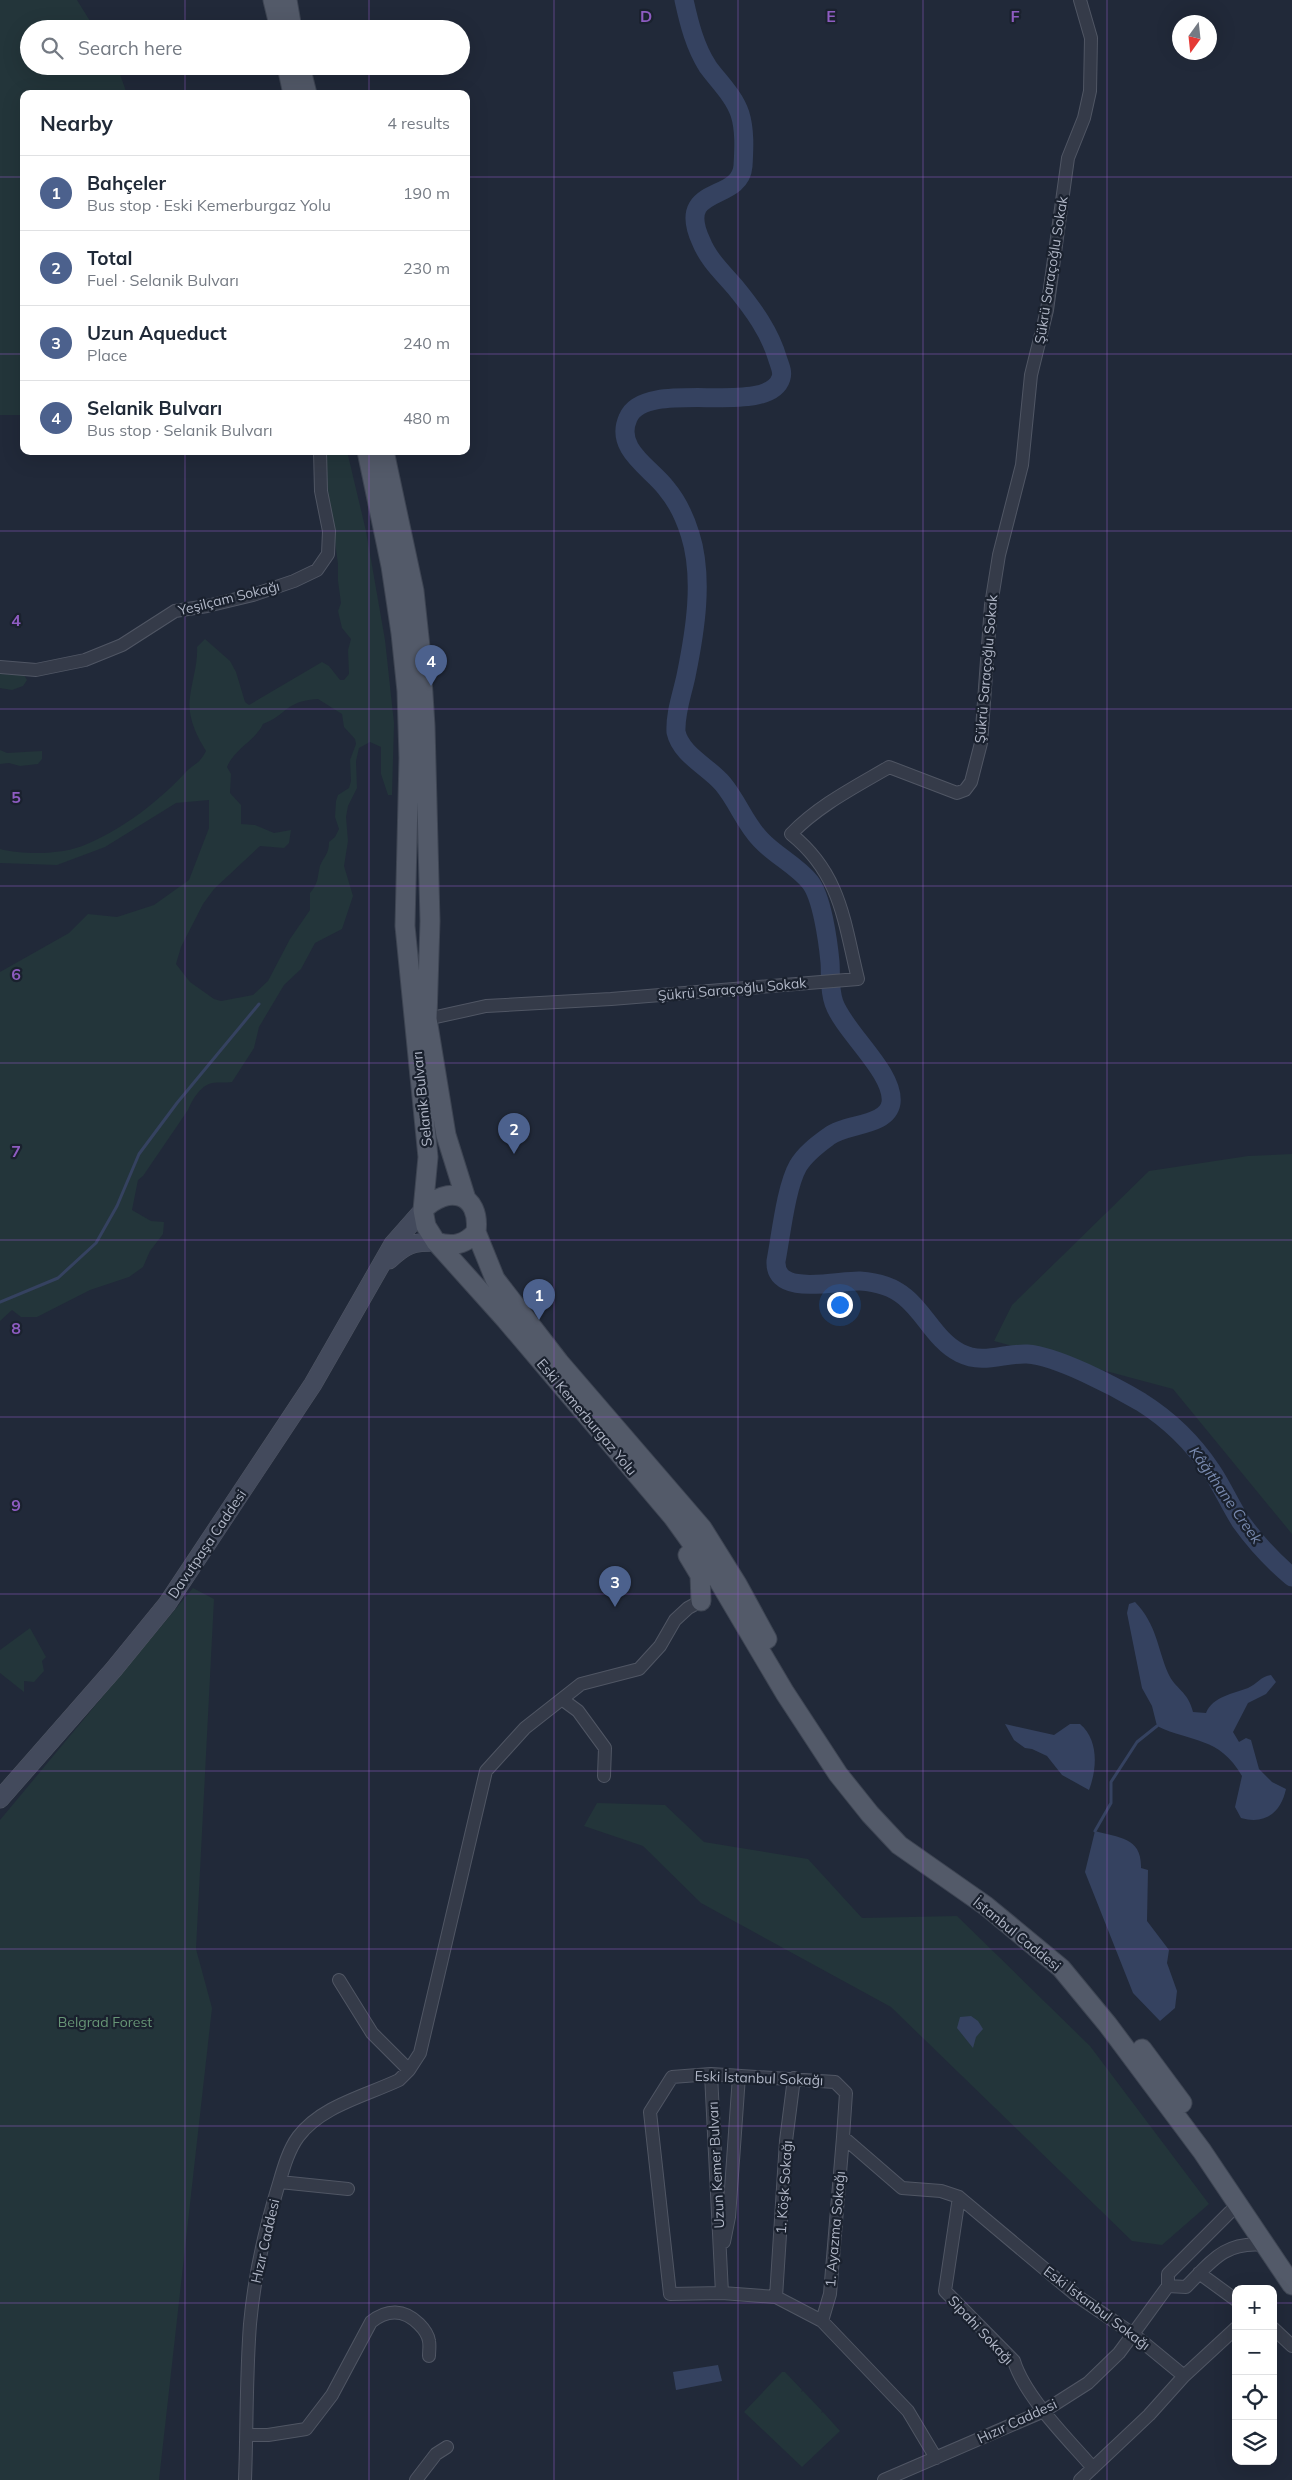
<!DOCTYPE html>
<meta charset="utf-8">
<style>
body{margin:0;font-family:Mulish,sans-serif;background:#f6f6f7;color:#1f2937}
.controls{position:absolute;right:15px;bottom:15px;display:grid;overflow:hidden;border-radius:10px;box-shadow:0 5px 20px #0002}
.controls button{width:45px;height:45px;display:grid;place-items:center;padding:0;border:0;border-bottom:1px solid #e0e1e3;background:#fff;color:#1f2937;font:25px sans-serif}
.compass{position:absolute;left:1172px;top:15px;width:45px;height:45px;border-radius:50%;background:#fff;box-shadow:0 5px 20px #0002;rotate:195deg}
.you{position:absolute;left:839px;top:1304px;width:18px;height:18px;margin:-12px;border:4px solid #fff;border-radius:50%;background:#1a73e8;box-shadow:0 0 0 8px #1a73e833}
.badge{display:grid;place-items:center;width:32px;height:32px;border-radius:50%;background:#4c618d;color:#fff;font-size:16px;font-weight:700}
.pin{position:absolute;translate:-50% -41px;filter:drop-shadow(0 1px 2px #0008)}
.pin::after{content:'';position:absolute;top:26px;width:18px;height:15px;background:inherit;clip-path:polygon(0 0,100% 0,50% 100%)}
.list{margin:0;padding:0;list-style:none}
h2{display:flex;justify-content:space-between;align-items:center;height:65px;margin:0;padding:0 20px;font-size:21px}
h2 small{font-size:16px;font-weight:400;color:#747a83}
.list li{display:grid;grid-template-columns:32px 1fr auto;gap:15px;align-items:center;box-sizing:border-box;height:75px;padding:0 20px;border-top:1px solid #e0e1e3}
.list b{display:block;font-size:19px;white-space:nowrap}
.list p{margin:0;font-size:16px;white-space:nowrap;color:#747a83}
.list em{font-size:16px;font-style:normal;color:#747a83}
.icon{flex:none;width:28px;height:28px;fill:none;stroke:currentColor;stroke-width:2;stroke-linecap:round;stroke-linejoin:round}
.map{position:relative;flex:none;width:1292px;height:2480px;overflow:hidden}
.search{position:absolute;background:#fff;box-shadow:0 5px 20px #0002;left:20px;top:20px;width:450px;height:55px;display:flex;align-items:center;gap:12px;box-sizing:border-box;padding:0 18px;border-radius:28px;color:#747a83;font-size:19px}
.panel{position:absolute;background:#fff;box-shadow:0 5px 20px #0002;left:20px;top:90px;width:450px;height:365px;border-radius:10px}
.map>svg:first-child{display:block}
.green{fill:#23353a;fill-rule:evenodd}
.water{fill:#354260}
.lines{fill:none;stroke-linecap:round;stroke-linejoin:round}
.stream{stroke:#354260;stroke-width:3}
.river{stroke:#354260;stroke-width:19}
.street-casing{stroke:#505664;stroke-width:14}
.secondary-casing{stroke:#505664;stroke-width:19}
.primary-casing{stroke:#3e4553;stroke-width:21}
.street{stroke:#353b49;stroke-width:12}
.secondary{stroke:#434a5c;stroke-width:18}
.primary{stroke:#535a69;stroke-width:19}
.grid{fill:none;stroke:#8e5cc1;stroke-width:1;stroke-opacity:0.55}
.labels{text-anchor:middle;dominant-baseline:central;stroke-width:4.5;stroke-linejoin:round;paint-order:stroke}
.street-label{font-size:14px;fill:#b0b6c6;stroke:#1a212e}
.park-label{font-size:14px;fill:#679676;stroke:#1a212e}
.water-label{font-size:15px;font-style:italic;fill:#7889ae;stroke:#1a212e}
.grid-label{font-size:16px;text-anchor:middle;font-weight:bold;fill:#8e5cc1;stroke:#1a212e;stroke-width:4.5;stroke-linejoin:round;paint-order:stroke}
</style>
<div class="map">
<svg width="1292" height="2480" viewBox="0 0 1292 2480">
<rect width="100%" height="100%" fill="#212939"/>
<!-- green -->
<path class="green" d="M0,0H77L95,29H29V66H117L127,94H24V415H0Z
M328,451H347L366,531L385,640L394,723L392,795H388L381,774V747L370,742L359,748L356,761L357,788L348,806L346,817L348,841L344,866L353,896L342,929L315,943L301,969L284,985L259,1027L254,1048L232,1082C226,1083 218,1082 212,1083C200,1086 192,1100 188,1110L143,1176L138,1180L132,1210L151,1221L164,1222L163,1234L150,1251L143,1267L129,1277L90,1290L37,1317H21L12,1310L0,1321V972L69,933L88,914L117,917L154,905L189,880L209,828V800L176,803L105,847L57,865L0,863V849C25,855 63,855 87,844C123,829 159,801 185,773C194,763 199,765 206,751C196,735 187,716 190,697C192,680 198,664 197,647L205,639L230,661L236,672L245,702L249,705L322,662L329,666L340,680H344L349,674L348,650L351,639L342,628L338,611L341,603L338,581V564L325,468ZM318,699L342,714L344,727L355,739L356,744L350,760L351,781L349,788L338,795L336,801L335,817L339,829L335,837L329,842C329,855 323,857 320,866C317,878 319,882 310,893V910L290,939L268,981L253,995L221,1001L214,999L190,982L176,964L181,947L203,904L214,889L260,846L284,848L289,843L291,830L274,833L255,825L241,824V805L230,793L231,774L227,767C234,749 255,741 263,724C288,714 285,701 318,699Z
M0,674L24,675L27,680L23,686L12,690L0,688Z
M0,750L7,753L42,751V759L38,764L20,766L9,763L0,764Z
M1292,1154V1534L1173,1389L994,1341L1012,1305L1149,1171L1248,1156Z
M193,1588L214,1599L196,1949L212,2008L159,2480H0V1820Z
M30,1628L46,1657L42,1661L44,1671L34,1682L24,1681V1692L0,1673V1650Z
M597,1803L665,1805L704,1842L808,1859L862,1918L957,1916L1090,2046L1209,2204L1162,2245L1132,2241L891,2007L701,1903L643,1846L584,1826Z
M782,2372H785L802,2390L801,2392L803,2391L822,2411L821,2413L823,2412L840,2431L802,2467L744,2412Z"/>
<!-- water -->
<path class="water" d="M1135,1602C1157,1625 1157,1647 1168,1673C1175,1689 1188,1691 1193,1712L1206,1713C1213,1696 1233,1694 1248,1688C1257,1684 1261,1676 1271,1675L1276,1682L1266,1694L1248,1703L1233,1732L1239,1742L1246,1738L1251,1740L1259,1769L1272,1782L1286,1789C1281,1812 1266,1825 1241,1818L1235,1807L1242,1776C1219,1736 1192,1743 1157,1726L1152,1706L1142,1688L1127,1613L1129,1604Z
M1005,1724L1054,1735L1070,1724H1080C1099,1740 1097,1769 1089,1790L1062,1775L1047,1756L1032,1749L1025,1748L1014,1740Z
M1095,1831C1119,1838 1142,1837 1141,1868L1148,1870L1147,1921L1169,1950L1167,1963L1177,1991L1175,2008L1160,2021L1133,1993L1085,1872Z
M971,2016L978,2021L983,2029L976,2037L973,2048L957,2028L960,2017Z
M718,2365L722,2381L676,2390L673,2372Z"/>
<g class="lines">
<!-- stream -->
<path class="stream" d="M0,1302L58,1278L96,1243L117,1206L139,1154L177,1103L259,1004
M1095,1831L1111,1803V1782L1137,1742L1157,1726"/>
<!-- river -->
<path class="river" d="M684,0C689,23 695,47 708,67C719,82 734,96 740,114C745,130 744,149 743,166C740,203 675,184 701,241C708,259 722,272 735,287C753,309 770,332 778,360C780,366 783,372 781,378C768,419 645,376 628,418C614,449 651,468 666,488C677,501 685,518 690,534C704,578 695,632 686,676C682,695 675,713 676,732C681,755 709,767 723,784C738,802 745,824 761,840C776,856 796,865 810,882C822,897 828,941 830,962C831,976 829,989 834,1003C844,1032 895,1073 891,1103C887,1127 845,1123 828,1137C817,1145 805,1154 798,1166C786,1187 781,1235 776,1261C774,1298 838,1280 860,1281C876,1282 892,1286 905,1297C925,1313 936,1341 960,1353C984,1365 1003,1353 1027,1354C1057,1356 1114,1386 1141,1402C1168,1419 1193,1443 1211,1470C1222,1486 1230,1505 1241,1522C1256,1543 1273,1561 1292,1577"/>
<!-- street casing -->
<g class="street-casing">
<path id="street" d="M0,667L36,670L85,660L122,645L175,611L207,606L253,595L294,581L317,570L328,554L329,531L321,491L320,451
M427,1019L486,1006L611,999L858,979C844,922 841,874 791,834C819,805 855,787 889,767L957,793L965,790L971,782L981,743L991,605L999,555L1022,465L1031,375L1047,310L1068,158L1084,118L1090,91L1091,38L1080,0
M563,1700L578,1711L605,1748L604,1776
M339,1980L372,2033L409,2070
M711,2074L722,2293
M280,2182L348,2189
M959,2197L945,2291L1014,2361C1025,2397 1068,2439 1093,2468
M724,2242L729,2217L739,2076
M1199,2273L1236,2300
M1168,2286L1186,2287C1211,2262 1224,2241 1264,2245
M776,2297L786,2141L794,2078
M822,2321L830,2294L843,2137
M1273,2328L1292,2346
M247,2435H268L306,2429L332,2395L371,2322C387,2309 404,2309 419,2324C424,2329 428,2334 429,2341C430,2346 429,2351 429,2356
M936,2458L908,2411L822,2321L776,2297L722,2293L670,2294L650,2112L672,2077L711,2074L835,2082L846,2093L843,2137L902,2188L941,2191L959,2197L1077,2296L1133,2334L1184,2376
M245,2480C247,2428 246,2376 250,2324C254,2280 264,2233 277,2190C282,2174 287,2152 298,2137C321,2106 365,2096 399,2080L409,2070L420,2053L486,1771L525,1728L581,1684L639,1669L660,1646L675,1620L688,1608L701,1601
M416,2480L436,2454L447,2447
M884,2480L1044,2411L1088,2383L1119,2353L1133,2334L1168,2286V2274L1230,2212L1239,2206
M1080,2480L1149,2415L1184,2376L1236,2328"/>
</g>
<!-- secondary casing -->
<g class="secondary-casing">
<path id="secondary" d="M389,1260C406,1244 412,1242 436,1242
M0,1799L114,1669L167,1604L313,1384L393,1244L423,1210"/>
</g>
<!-- primary casing -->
<g class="primary-casing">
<path id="primary" d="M273,0L280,29
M287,0L292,29
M287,66L293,94
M300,66L307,94
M367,451L391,566L401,633L407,691L409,758L405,926L428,1157L423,1210L426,1226L436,1242L506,1320L673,1517L717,1578L785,1693L838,1774L870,1814L899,1845L986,1906L1061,1968L1108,2025L1202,2151L1292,2285
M384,451L414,591L420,647L425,726L430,921L427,1019L446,1135L466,1199
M423,1210C448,1184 481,1193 476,1232C465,1245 452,1247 436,1242
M476,1232L495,1279L559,1362L702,1528L737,1584L767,1639
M688,1555L700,1575L701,1601
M1142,2049L1182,2103"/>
</g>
<!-- street -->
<use href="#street" class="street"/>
<!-- secondary -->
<use href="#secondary" class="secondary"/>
<!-- primary -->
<use href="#primary" class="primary"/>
</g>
<!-- grid -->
<path class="grid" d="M185,0V29M369,0V29M554,0V2480M738,0V2480M923,0V2480M1107,0V2480M185,66V94M369,66V94M0,177H24M466,177H1292M0,354H24M466,354H1292M185,451V2480M369,451V2480M0,531H1292M0,709H1292M0,886H1292M0,1063H1292M0,1240H1292M0,1417H1292M0,1594H1292M0,1771H1292M0,1949H1292M0,2126H1292M0,2303H1236M1273,2303H1292"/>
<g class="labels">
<!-- street labels -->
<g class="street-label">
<text transform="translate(1051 270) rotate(-81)">Şükrü Saraçoğlu Sokak</text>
<text transform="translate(229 598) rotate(-14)">Yeşilçam Sokağı</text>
<text transform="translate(986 669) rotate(-85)">Şükrü Saraçoğlu Sokak</text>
<text transform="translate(732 989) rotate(-5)">Şükrü Saraçoğlu Sokak</text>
<text transform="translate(422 1099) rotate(-96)">Selanik Bulvarı</text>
<text transform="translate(587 1417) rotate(50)">Eski Kemerburgaz Yolu</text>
<text transform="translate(207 1544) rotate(-56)">Davutpaşa Caddesi</text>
<text transform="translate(1017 1934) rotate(39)">İstanbul Caddesi</text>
<text transform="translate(759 2078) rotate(2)">Eski İstanbul Sokağı</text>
<text transform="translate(716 2165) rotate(-93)">Uzun Kemer Bulvarı</text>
<text transform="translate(784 2187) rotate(-86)">1. Köşk Sokağı</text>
<text transform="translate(835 2229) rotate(-85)">1. Ayazma Sokağı</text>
<text transform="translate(265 2241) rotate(-77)">Hızır Caddesi</text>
<text transform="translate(1097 2308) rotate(37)">Eski İstanbul Sokağı</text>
<text transform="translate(981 2330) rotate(47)">Sipahi Sokağı</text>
<text transform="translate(1017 2421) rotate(-25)">Hızır Caddesi</text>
</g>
<!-- park labels -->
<g class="park-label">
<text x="105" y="2022">Belgrad Forest</text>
</g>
<!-- water labels -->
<g class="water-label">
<text transform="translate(1226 1495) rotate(55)">Kâğıthane Creek</text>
</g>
</g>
<g class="grid-label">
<text x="646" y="22">D</text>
<text x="831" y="22">E</text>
<text x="1015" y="22">F</text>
<text x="16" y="626">4</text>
<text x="16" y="803">5</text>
<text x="16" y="980">6</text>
<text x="16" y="1157">7</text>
<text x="16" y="1334">8</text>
<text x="16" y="1511">9</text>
</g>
</svg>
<div class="controls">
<button>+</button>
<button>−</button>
<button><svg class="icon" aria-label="locate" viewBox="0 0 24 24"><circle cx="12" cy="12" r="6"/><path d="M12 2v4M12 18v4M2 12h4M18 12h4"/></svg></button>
<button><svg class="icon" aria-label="layers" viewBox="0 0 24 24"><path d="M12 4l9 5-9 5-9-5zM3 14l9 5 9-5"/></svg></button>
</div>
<svg class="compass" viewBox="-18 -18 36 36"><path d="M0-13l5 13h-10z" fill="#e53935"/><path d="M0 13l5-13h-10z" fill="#747a83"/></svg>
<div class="you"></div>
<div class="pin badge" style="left:539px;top:1320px">1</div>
<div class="pin badge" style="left:514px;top:1154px">2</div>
<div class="pin badge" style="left:615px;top:1607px">3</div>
<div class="pin badge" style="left:431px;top:686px">4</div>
<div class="search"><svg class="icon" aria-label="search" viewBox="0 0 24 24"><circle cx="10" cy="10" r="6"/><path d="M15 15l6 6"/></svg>Search here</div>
<section class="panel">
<h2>Nearby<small>4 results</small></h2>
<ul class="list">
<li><span class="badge">1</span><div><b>Bahçeler</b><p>Bus stop · Eski Kemerburgaz Yolu</p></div><em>190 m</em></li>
<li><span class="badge">2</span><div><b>Total</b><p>Fuel · Selanik Bulvarı</p></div><em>230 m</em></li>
<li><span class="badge">3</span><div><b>Uzun Aqueduct</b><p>Place</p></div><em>240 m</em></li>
<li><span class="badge">4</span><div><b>Selanik Bulvarı</b><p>Bus stop · Selanik Bulvarı</p></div><em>480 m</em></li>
</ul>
</section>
</div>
